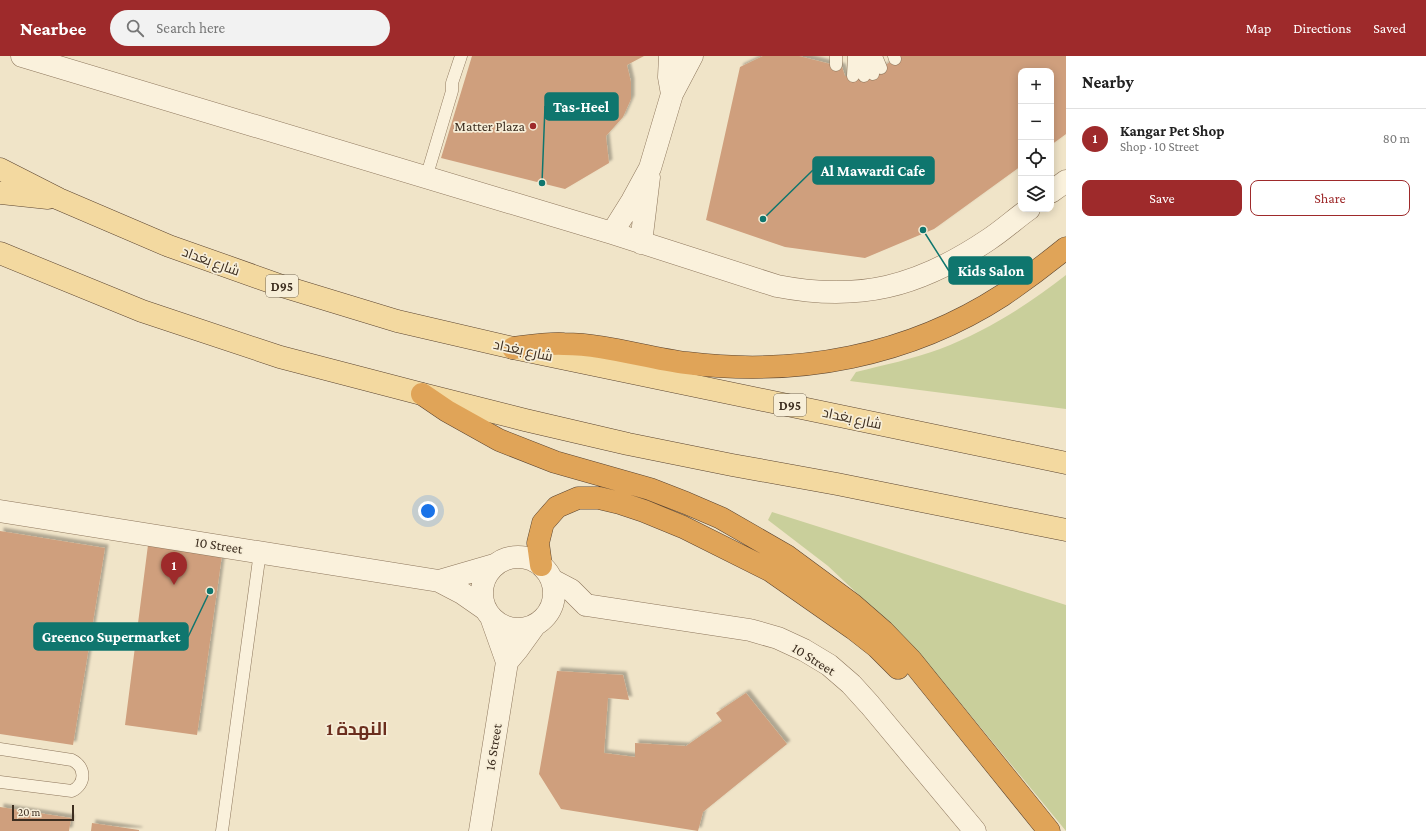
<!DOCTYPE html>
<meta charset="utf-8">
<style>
body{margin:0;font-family:"Crimson Pro",Cairo,serif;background:#f2f2f2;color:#222}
.controls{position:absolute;right:12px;top:12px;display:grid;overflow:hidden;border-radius:8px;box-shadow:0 2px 10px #0003}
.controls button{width:36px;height:36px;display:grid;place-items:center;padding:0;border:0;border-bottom:1px solid #e0e0e0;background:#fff;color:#222;font:20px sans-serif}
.scale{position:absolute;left:12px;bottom:10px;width:62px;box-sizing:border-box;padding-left:4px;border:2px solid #3d2e20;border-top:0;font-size:11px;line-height:14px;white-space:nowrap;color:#3d2e20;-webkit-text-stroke:3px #f7eed8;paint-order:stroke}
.you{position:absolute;left:428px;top:455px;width:14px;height:14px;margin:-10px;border:3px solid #fff;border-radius:50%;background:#1a73e8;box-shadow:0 0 0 6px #1a73e833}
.badge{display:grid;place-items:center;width:26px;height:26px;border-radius:50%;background:#9e2a2b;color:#fff;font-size:13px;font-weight:700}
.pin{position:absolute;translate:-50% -33px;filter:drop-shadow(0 1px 2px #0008)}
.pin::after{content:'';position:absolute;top:21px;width:14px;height:12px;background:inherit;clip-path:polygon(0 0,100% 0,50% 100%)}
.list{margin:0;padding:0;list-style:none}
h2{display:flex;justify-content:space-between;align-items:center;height:52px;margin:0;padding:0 16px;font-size:17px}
h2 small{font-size:13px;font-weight:400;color:#767676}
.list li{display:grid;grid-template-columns:26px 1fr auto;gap:12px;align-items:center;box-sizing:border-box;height:60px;padding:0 16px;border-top:1px solid #e0e0e0}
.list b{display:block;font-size:15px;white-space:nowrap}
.list p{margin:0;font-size:13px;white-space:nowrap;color:#767676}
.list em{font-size:13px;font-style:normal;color:#767676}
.actions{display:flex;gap:8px;padding:12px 16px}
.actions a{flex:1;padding:9px 0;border:1px solid #9e2a2b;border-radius:8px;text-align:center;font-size:14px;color:#9e2a2b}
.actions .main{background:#9e2a2b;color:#fff}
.icon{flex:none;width:22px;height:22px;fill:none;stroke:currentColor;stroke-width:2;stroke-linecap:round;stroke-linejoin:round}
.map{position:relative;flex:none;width:1066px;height:775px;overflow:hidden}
header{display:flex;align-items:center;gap:24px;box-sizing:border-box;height:56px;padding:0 20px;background:#9e2a2b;color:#fff}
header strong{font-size:19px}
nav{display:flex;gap:22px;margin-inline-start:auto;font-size:14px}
.search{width:280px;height:36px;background:#f2f2f2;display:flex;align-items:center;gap:10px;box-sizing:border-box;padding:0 14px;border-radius:22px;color:#767676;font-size:15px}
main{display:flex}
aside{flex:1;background:#fff}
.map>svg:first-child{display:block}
.green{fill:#c9cf9b}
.building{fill:#cf9f7d;filter:url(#shadow)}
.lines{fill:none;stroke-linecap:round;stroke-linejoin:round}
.service-casing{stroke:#8d765c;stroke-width:13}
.minor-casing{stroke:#8d765c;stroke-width:23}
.primary-casing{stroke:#5b4430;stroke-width:23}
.motorway-casing{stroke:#5b4430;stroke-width:23}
.service{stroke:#faf1dc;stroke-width:12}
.minor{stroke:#faf1dc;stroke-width:22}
.primary{stroke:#f3d9a0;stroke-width:22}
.motorway{stroke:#e0a458;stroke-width:22}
.poi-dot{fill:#9e2a2b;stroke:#f7eed8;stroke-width:1.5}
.labels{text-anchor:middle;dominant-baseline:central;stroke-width:3.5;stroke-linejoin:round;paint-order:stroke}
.shield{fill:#f7eed8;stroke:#756857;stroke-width:1}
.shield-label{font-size:13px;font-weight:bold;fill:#3d2e20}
.poi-label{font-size:14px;fill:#3d2e20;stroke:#f7eed8;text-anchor:end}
.street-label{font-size:14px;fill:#3d2e20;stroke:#f7eed8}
.district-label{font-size:18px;font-weight:bold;fill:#6b2e1e;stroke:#f7eed8}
.leader{fill:none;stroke:#0f766e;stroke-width:1.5}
.callout-dot{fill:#0f766e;stroke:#f7eed8;stroke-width:1.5}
.callout{fill:#0f766e;stroke:#0f766e;stroke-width:1.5}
.callout-label{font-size:15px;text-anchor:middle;font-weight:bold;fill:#fff}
</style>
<header>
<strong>Nearbee</strong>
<div class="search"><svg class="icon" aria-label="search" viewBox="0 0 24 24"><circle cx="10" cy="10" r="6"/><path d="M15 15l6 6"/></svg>Search here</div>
<nav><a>Map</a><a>Directions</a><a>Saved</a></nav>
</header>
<main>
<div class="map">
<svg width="1066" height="775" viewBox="0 0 1066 775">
<defs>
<filter id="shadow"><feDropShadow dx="3.5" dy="-3.5" stdDeviation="1" flood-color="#0004"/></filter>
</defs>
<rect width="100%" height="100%" fill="#f0e4c8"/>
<!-- green -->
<path class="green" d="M1066,219V353L850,325L856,316C884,309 913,303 940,293C986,275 1028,249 1066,219Z
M772,456L1066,549V775L939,621L894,572L828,510L768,464Z"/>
<!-- building -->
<path class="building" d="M472,0H644L627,9L631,26V43L623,61L606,80L609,107L565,133L441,102Z
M763,0H799L842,11L845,20H853L881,12L899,0H1066V78L1051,89V15H1021V110L934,173L865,202L785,191L706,164L740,11Z
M0,475L105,492L73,689L0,678Z
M148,489L222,499L197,679L125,669Z
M557,615L623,619L629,644L608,642L604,697L635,701V687L686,690L722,665L716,657L746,637L787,688L703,756L698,775L561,753L539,718Z
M0,751L71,762L69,775H0Z
M92,767L139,774V775H91Z"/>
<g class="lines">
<!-- service casing -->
<g class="service-casing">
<path id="service" d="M836,0V9
M866,0L873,18
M876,0L881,12
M894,0L895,3
M855,2L862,11L864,20
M853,20L854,0
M426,122L452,35V27L461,0
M0,693L72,704C86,711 86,728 72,735L0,726
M222,775L260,496"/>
</g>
<!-- minor casing -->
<g class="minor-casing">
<path id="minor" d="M22,0L612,177L777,230C859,246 918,231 988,184C1002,175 1015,163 1029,153
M670,0L669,21L672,38
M1051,136L1066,125
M612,177L632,145L650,112L672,38L692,0
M641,187L649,121
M0,455L439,525L462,537L485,553
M482 537a36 36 0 1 1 72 0a36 36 0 1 1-72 0Z
M552,524L571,534L586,549
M439,525L494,509
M586,549L750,574L778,582L804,594L829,609L851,628L870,649L975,775
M491,561L507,606
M507,606L517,594L535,569
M480,775L507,606"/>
</g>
<!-- primary casing -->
<g class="primary-casing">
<path id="primary" d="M0,113L59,143L169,190L282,230L397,265L513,292L1066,407
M0,137L48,142
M0,197L142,255L280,301L422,338L525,364L628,388L732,409L837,428L1066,474"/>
</g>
<!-- motorway casing -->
<g class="motorway-casing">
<path id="motorway" d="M513,292C530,290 547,287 564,288C606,288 646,302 687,307C797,321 909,300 1003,239C1025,224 1045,209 1066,192
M422,338L447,355L499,384L555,406L650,433L686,447L721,462L787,500L852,548L883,575L911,604L1049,775
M541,509L538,487L543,467L557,451L578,442H599L620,447L644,455L683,471L771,515L854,573L877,591L898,612"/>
</g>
<!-- service -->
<use href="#service" class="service"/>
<!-- minor -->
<use href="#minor" class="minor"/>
<!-- primary -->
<use href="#primary" class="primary"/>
<!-- motorway -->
<use href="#motorway" class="motorway"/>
</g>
<!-- markers -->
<circle class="poi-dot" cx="533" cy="70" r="4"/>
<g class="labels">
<!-- shield labels -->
<g class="shield">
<rect x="266" y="219" width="32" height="22" rx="3"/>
<rect x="774" y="338" width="32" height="22" rx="3"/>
</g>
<g class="shield-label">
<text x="282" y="230">D95</text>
<text x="790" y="349">D95</text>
</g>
<!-- poi labels -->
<g class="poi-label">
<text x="525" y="70">Matter Plaza</text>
</g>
<!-- street labels -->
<g class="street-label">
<text transform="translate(211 205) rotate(20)">شارع بغداد</text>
<text transform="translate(523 294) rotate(12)">شارع بغداد</text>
<text transform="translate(852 362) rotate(12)">شارع بغداد</text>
<text transform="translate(219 489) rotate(9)">10 Street</text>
<text transform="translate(814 603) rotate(32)">10 Street</text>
<text transform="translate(493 691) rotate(-81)">16 Street</text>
</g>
<!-- district labels -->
<g class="district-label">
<text x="357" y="673">النهدة 1</text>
</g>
</g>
<!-- callouts -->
<path class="leader" d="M542 127L545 50M763 163L813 114M923 174L949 215M210 535L188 581"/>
<g class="callout-dot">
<circle cx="542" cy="127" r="4"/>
<circle cx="763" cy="163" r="4"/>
<circle cx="923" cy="174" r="4"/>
<circle cx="210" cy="535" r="4"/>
</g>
<g class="callout">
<rect x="545" y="37" width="73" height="27" rx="4"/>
<rect x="813" y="101" width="121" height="27" rx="4"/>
<rect x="949" y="201" width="83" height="27" rx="4"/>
<rect x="34" y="567" width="154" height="27" rx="4"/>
</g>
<g class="callout-label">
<text x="581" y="56">Tas-Heel</text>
<text x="873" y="120">Al Mawardi Cafe</text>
<text x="991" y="220">Kids Salon</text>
<text x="111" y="586">Greenco Supermarket</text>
</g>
</svg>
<div class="controls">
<button>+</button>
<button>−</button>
<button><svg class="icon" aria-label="locate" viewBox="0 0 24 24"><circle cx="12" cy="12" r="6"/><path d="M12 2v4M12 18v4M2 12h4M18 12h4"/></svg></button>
<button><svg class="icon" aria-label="layers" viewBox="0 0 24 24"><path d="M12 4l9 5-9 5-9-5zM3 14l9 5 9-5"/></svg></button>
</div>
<div class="scale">20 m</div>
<div class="you"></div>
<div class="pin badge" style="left:174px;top:529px">1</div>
</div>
<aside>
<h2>Nearby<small></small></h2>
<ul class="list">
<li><span class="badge">1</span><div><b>Kangar Pet Shop</b><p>Shop · 10 Street</p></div><em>80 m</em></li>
</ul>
<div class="actions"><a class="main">Save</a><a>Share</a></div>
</aside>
</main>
